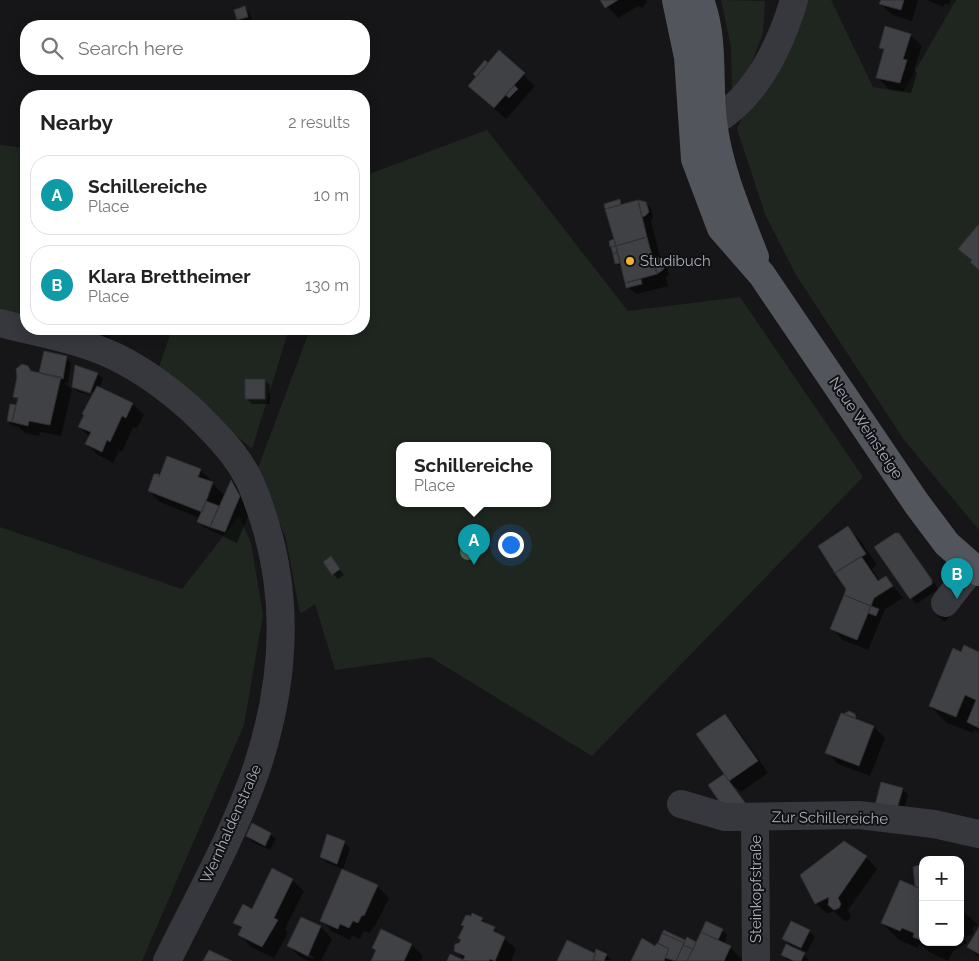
<!DOCTYPE html>
<meta charset="utf-8">
<style>
body{margin:0;font-family:Raleway,sans-serif;background:#f6f6f6;color:#222}
.controls{position:absolute;right:15px;bottom:15px;display:grid;overflow:hidden;border-radius:10px;box-shadow:0 2px 12px #0003}
.controls button{width:45px;height:45px;display:grid;place-items:center;padding:0;border:0;border-bottom:1px solid #e0e0e0;background:#fff;color:#222;font:25px sans-serif}
.you{position:absolute;left:510px;top:544px;width:18px;height:18px;margin:-12px;border:4px solid #fff;border-radius:50%;background:#1a73e8;box-shadow:0 0 0 8px #1a73e833}
.badge{display:grid;place-items:center;width:32px;height:32px;border-radius:50%;background:#7c3aed;color:#fff;font-size:16px;font-weight:700}
.pin{position:absolute;translate:-50% -41px;filter:drop-shadow(0 1px 2px #0008)}
.pin::after{content:'';position:absolute;top:26px;width:18px;height:15px;background:inherit;clip-path:polygon(0 0,100% 0,50% 100%)}
.popup{position:absolute;left:396px;top:442px;width:155px;height:65px;box-sizing:border-box;display:grid;place-content:center;border-radius:10px;background:#fff;filter:drop-shadow(0 1px 4px #0005);font-size:16px;white-space:nowrap;color:#767676}
.popup b{font-size:19px;color:#222}
.popup::after{content:'';position:absolute;left:50%;top:100%;margin-left:-10px;border:10px solid transparent;border-top-color:#fff}
.list{margin:0;padding:0;list-style:none}
h2{display:flex;justify-content:space-between;align-items:center;height:65px;margin:0;padding:0 20px;font-size:21px}
h2 small{font-size:16px;font-weight:400;color:#767676}
.list li{display:grid;grid-template-columns:32px 1fr auto;gap:15px;align-items:center;box-sizing:border-box;height:80px;margin:0 10px 10px;padding:0 10px;border:1px solid #e0e0e0;border-radius:20px}
.list b{display:block;font-size:19px;white-space:nowrap}
.list p{margin:0;font-size:16px;white-space:nowrap;color:#767676}
.list em{font-size:16px;font-style:normal;color:#767676}
.icon{flex:none;width:28px;height:28px;fill:none;stroke:currentColor;stroke-width:2;stroke-linecap:round;stroke-linejoin:round}
.map{position:relative;flex:none;width:979px;height:961px;overflow:hidden}
.search{position:absolute;background:#fff;box-shadow:0 2px 12px #0003;left:20px;top:20px;width:350px;height:55px;display:flex;align-items:center;gap:12px;box-sizing:border-box;padding:0 18px;border-radius:20px;color:#767676;font-size:19px}
.panel{position:absolute;background:#fff;box-shadow:0 2px 12px #0003;left:20px;top:90px;width:350px;height:245px;border-radius:20px}
.map>svg:first-child{display:block}
.green{fill:#1e261f;fill-rule:evenodd}
.shadow{fill:#0007;fill-rule:evenodd}
.building{fill:#404145;stroke:#303034}
.lines{fill:none;stroke-linecap:round;stroke-linejoin:round}
.minor{stroke:#37383d;stroke-width:28}
.major{stroke:#53555c;stroke-width:28}
.tree{fill:#506452}
.poi-dot{fill:#f2b134;stroke:#111113;stroke-width:2}
.labels{text-anchor:middle;dominant-baseline:central;stroke-width:4;stroke-linejoin:round;paint-order:stroke}
.poi-label{font-size:15px;fill:#a8adb8;stroke:#111113;text-anchor:start}
.street-label{font-size:15px;fill:#a8adb8;stroke:#111113}
</style>
<div class="map">
<svg width="979" height="961" viewBox="0 0 979 961">
<rect width="100%" height="100%" fill="#161618"/>
<!-- green -->
<path class="green" d="M721,0L765,1L763,33L747,75L732,90L731,47Z
M793,0H831L873,87L903,92L956,0H979V530L904,440L796,275L765,214L737,129Z
M487,130L628,311L740,297L863,477L592,756L430,657L335,670L315,604L300,614L286,539L258,468L310,329H364V176ZM400,446H548V504H400Z
M0,145L26,148V322L0,316Z
M172,329H289L252,449L158,370Z
M239,516L251,543L263,615L244,725L142,961H0V527L182,589Z"/>
<!-- shadow -->
<path class="shadow" d="M602,0H646L647,2L642,8L638,6L618,18Z
M882,0H918L912,21L892,15L881,4Z
M927,0H950L949,5L945,3L943,7Z
M244,8L250,13L252,22L243,25L238,20Z
M910,35L922,46L914,70L917,73L911,93L889,89L878,78L885,52L880,47Z
M499,52L535,86L506,119L481,97L488,65Z
M620,201L624,205L645,203L651,208L653,217L651,221L661,260L666,265L669,275L666,277L668,286L637,294L627,287L622,268L616,263L610,242L615,240Z
M94,329H115V334H110V339L99,338L93,333Z
M66,357L71,363L68,383L64,382L72,390L61,436L40,432L39,436L25,433L19,427L13,426L8,421L15,407L16,408L18,400L15,396L32,372L40,374Z
M76,367L98,374L103,379L99,388L133,404L144,415L137,428L133,427L122,452L119,451L113,463L98,455L86,444L90,437L79,427L93,396L78,392L73,387ZM77,387L96,393L95,396L77,390Z
M264,380L270,385V404H252L247,399Z
M168,458L200,470L212,481L205,500L207,502L213,484L225,496L232,482L242,492L251,509L237,543L204,527L198,521L200,518L160,502L149,491ZM203,523L217,528L216,530L203,525Z
M848,528L859,539L877,565L872,569L880,581L886,577L903,598L885,609L868,650L843,640L832,629L848,589Z
M904,540L937,587V590L916,604L876,548Z
M331,558L344,575L338,579L333,574Z
M941,602L953,611L945,622L933,612Z
M962,653H979V733L975,729L973,733L947,723L930,706Z
M846,714L854,715L860,721L874,727L885,738L870,776L838,764L827,752L849,717Z
M724,715L736,727L768,773L741,792L730,783L728,808Z
M882,784L902,789L908,794L903,814Z
M270,834L276,839L270,850L252,842L247,836Z
M344,843L350,848L343,869L326,862L321,856Z
M866,857L877,869L848,910L851,916L849,920L844,921L834,911L827,914L816,903Z
M923,867V942H960V908L978,925L972,928L974,933L965,938L967,943L953,951L948,961L931,953L919,944L918,948L899,940L882,923L920,890L916,885Z
M343,870L377,886L389,898L375,926H373L370,933L364,931L360,939L352,935L350,940L333,932L322,921Z
M292,880L304,891L285,929L288,933L274,958L251,947L240,935L242,930L235,923Z
M467,917L482,919L516,949L511,961H466L455,949L462,940L459,938Z
M301,918L321,927L332,939L321,961H309L300,957L289,946ZM301,951L314,957L313,959L301,954Z
M791,923L809,931L815,937L807,952L789,944L784,938Z
M979,929V958L968,947Z
M722,930L727,935L724,944L730,947L742,959L741,961H633L656,948L665,932L686,942L697,944Z
M381,931L412,945L423,956L421,961H372L377,951L374,948Z
M786,946L804,954L809,961L787,960L782,954Z
M595,955H606L612,960L558,961Z"/>
<!-- building -->
<path class="building" d="M600,0H618L605,8Z
M881,0H904L901,10L879,4Z
M245,6L248,17L237,20L234,10Z
M885,26L911,34L903,59L907,60L900,83L876,78L884,49L879,48Z
M499,50L525,73L494,108L468,86Z
M485,60L488,63L476,77L473,74Z
M514,85L518,89L509,98L506,95Z
M620,199L621,205L605,209L604,204Z
M638,200L647,237L616,246L605,209Z
M638,200L646,202L649,212L645,216L642,217Z
M978,225L979,226V270L970,262L972,260L958,249Z
M647,237L657,274L625,283L616,246Z
M614,239L616,246L610,247L609,241Z
M616,246L617,252L613,254L611,247Z
M617,252L620,263L615,264L613,254Z
M657,257L661,259L664,269L657,274L653,258Z
M641,279L642,284L626,288L625,283Z
M92,329H110H105V334L92,333Z
M44,351L67,356L63,379L39,373Z
M22,364L28,366L31,371L61,377L50,425L29,421L28,426L12,422L18,398L13,397L17,377L16,369Z
M75,365L98,373L90,393L72,387Z
M245,379H265V399H245Z
M97,386L133,403L126,418L122,416L110,442L107,440L102,452L85,444L91,432L78,427L84,415L82,414Z
M10,404L16,405L12,422L7,421Z
M167,456L201,469L198,477L213,482L202,512L148,491L154,474H159V477Z
M231,480L240,496L225,532L210,527Z
M206,501L219,506L210,527L197,522Z
M848,526L866,554L835,573L818,546Z
M895,533H899L932,580V584L910,599L874,547Z
M331,556L340,569L332,575L323,562Z
M861,556L878,581L886,576L893,586L874,598L871,606L844,595L846,589L835,573Z
M844,595L871,606L857,640L830,629Z
M871,606L879,609L876,616L868,613Z
M964,645L979,652V728L967,722L976,700L965,695L956,717L929,706L953,648L961,652Z
M849,711L855,714L856,718L844,714Z
M841,713L874,726L859,766L825,753Z
M725,714L758,761L729,781L696,734Z
M724,774L746,804H721L708,785Z
M881,782L903,788L897,809L875,805Z
M252,823L271,833L265,846L246,836Z
M327,834L345,841L337,864L320,857Z
M844,841L867,856L838,898L841,904L839,908L834,910L828,905L829,897L815,904L800,875Z
M923,864V890L915,886L913,867Z
M272,868L293,879L274,918L278,920L262,947L238,935L242,927L233,923L243,904L252,909Z
M342,869L378,885L364,916L362,915L358,923L353,921L349,928L340,924L338,929L320,921Z
M900,880L923,890V941L913,937L914,933L902,928L900,931L881,923Z
M472,913L483,918L481,921L495,927L493,931L505,937L495,961L490,959L489,961H466L463,960L465,956L454,951L455,944L459,943L461,940L458,938L464,926L461,925L466,915L471,916Z
M301,917L321,926L308,956L287,946Z
M706,921L723,929L718,940L701,932Z
M791,921L810,930L801,948L782,939Z
M979,927V954L967,947Z
M381,929L412,944L404,961H371L376,950L372,948Z
M664,930L685,940L684,943L662,933Z
M701,932L731,946L724,961H687Z
M662,933L684,943L676,961L665,958L669,949L658,943Z
M687,937L696,942L693,949L683,945Z
M642,938L655,946L657,943L669,949L664,961H631Z
M567,940L596,954L593,961H557Z
M786,944L805,953L801,961H794L781,955Z
M683,945L693,949L687,961H676Z
M596,949L607,954L604,961H593Z
M209,950L232,961H203Z
M450,954L463,960L466,961H447Z"/>
<g class="lines">
<!-- minor -->
<path class="minor" d="M713,122C756,97 780,47 794,0
M0,323C38,333 78,339 114,356C143,370 170,390 194,412C213,431 233,450 246,474C254,488 259,505 264,520C291,605 283,693 254,776C231,840 197,900 167,961
M945,603L973,567
M681,804L725,817L859,815L934,824L979,834
M755,817L756,961"/>
<!-- major -->
<path class="major" d="M676,0L688,57L695,159L721,228L762,275L917,504L947,544L979,572
M700,0C715,40 708,81 713,122C719,170 738,213 755,257"/>
</g>
<!-- trees -->
<circle class="tree" cx="468" cy="552" r="8"/>
<!-- markers -->
<circle class="poi-dot" cx="630" cy="261" r="5"/>
<g class="labels">
<!-- poi labels -->
<g class="poi-label">
<text x="640" y="261">Studibuch</text>
</g>
<!-- street labels -->
<g class="street-label">
<text transform="translate(866 428) rotate(56)">Neue Weinsteige</text>
<text transform="translate(830 818) rotate(1)">Zur Schillereiche</text>
<text transform="translate(231 824) rotate(-66)">Wernhaldenstraße</text>
<text transform="translate(756 889) rotate(-90)">Steinkopfstraße</text>
</g>
</g>
</svg>
<div class="controls">
<button>+</button>
<button>−</button>
</div>
<div class="you"></div>
<div class="pin badge" style="left:474px;top:565px;background:#0f9aa8">A</div>
<div class="popup"><b>Schillereiche</b>Place</div>
<div class="pin badge" style="left:957px;top:599px;background:#0f9aa8">B</div>
<div class="search"><svg class="icon" aria-label="search" viewBox="0 0 24 24"><circle cx="10" cy="10" r="6"/><path d="M15 15l6 6"/></svg>Search here</div>
<section class="panel">
<h2>Nearby<small>2 results</small></h2>
<ul class="list">
<li><span class="badge" style="background:#0f9aa8">A</span><div><b>Schillereiche</b><p>Place</p></div><em>10 m</em></li>
<li><span class="badge" style="background:#0f9aa8">B</span><div><b>Klara Brettheimer</b><p>Place</p></div><em>130 m</em></li>
</ul>
</section>
</div>
